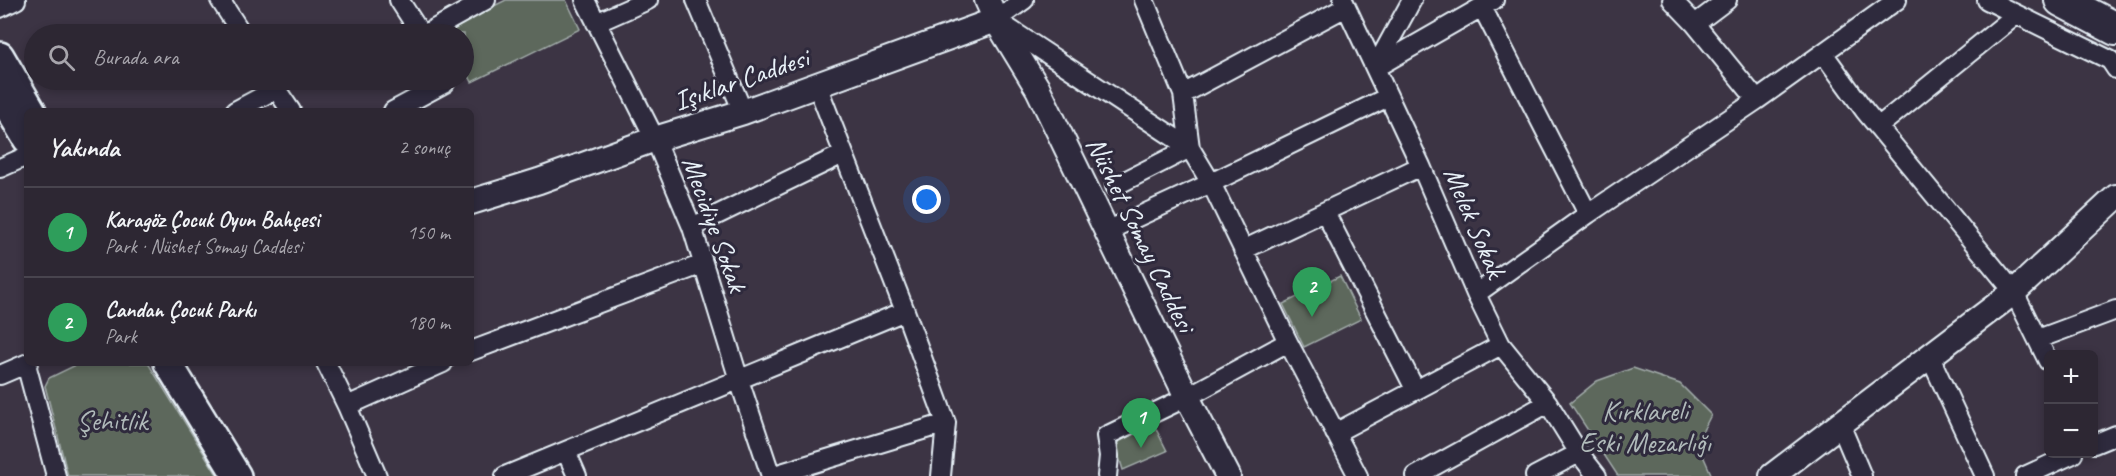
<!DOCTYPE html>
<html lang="tr">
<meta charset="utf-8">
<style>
body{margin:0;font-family:Caveat,sans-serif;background:#39333f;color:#f1f3f6}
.controls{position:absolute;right:18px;bottom:18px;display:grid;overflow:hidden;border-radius:9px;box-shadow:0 3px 9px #0003}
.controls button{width:54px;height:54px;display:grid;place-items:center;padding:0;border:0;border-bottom:2px solid #48444e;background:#2d2733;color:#f1f3f6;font:30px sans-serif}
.you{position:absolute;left:927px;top:200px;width:21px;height:21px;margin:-15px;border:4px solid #fff;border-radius:50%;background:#1a73e8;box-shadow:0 0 0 9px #1a73e833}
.badge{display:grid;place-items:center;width:39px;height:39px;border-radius:50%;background:#ff9aa2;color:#fff;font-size:20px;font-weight:700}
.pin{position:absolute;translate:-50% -50px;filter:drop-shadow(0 2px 3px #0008)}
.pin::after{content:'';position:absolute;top:32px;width:21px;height:18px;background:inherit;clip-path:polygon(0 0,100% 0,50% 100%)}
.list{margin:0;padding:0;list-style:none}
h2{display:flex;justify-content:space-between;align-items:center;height:78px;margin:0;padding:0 24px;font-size:26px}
h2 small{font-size:20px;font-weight:400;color:#a7a5ac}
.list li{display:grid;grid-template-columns:39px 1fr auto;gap:18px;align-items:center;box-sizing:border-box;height:90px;padding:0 24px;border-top:2px solid #48444e}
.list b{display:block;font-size:22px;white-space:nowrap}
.list p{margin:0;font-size:20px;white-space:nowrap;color:#a7a5ac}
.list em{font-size:20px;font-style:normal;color:#a7a5ac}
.icon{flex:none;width:33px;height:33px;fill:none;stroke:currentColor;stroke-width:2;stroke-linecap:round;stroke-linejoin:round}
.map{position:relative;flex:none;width:2116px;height:476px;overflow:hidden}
.search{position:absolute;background:#2d2733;box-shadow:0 3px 9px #0003;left:24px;top:24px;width:450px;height:66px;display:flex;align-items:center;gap:15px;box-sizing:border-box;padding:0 21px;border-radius:33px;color:#a7a5ac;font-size:22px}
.panel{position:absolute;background:#2d2733;box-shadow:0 3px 9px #0003;left:24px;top:108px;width:450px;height:258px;border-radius:9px}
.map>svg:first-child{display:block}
.green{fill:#5d675c;stroke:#a2acaa;stroke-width:1.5}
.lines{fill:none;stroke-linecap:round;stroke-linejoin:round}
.street-casing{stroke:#e8f1f8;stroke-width:22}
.secondary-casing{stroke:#e8f1f8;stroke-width:28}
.primary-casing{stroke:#e8f1f8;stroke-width:32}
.highway-casing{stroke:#e8f1f8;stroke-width:36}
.street{stroke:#2f2a3d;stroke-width:18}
.secondary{stroke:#2f2a3d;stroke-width:24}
.primary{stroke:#2f2a3d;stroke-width:27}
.highway{stroke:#2f2a3d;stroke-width:32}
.labels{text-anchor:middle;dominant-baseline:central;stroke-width:6;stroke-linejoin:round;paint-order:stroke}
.street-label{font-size:28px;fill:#e8f1f8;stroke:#2f2a3d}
.park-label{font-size:28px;fill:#b0baba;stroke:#2f2a3d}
</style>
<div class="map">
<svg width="2116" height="476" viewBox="0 0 2116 476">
<rect width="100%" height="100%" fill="#3c3444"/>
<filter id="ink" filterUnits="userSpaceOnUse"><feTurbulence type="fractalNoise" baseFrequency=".0167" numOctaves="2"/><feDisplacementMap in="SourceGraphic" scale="12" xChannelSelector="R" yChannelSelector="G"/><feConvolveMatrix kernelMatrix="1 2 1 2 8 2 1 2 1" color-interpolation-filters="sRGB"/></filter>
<g filter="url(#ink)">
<!-- green -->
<path class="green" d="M506,0H566L580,29L472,82L464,66V34H448L446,30Z
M1340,276L1361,319L1304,347L1283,304Z
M80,363H148L218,476H68L45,386L49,378Z
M1633,368L1680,384L1711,415L1697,442L1712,476H1618L1570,403L1597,381Z
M1153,423L1167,451L1123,470L1115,444Z"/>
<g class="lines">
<!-- street casing -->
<g class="street-casing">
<path id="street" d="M220,0L242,34
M399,0L421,34
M585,0L655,139L692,227L739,380L771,476L946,423
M696,0L743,112
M1024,0L996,20L1190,148L1211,183L1288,342L1358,476
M1144,0L1183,94L1346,7
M1343,0L1421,166L1476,294L1501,345L1548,403L1579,453L1597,476
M1987,0L2110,60L2116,69
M1482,7L1588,214
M0,8L16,0
M596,23L648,0
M1695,24L1727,0
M425,34L486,0
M1823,53L1865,111L2014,292L2048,361
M1376,66L1412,0
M1375,68L1494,0
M270,80L291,111
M817,85L905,311L946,423L941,476
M1757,100L1897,0
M235,111L276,89
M393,111L445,83L443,80
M1878,127L2016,15
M0,168L27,156
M1115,186L1190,148L1183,94
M1325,212L1415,389
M692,227L843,154
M1107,231L1211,183L1388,97
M1243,250L1421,166
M1476,294L1588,214L1757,100L1695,24L1672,0
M2038,339L2116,310
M471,351L703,264
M1930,357L1985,476
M326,363L347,406
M26,364L56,476
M0,375L28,363
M1840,424L1862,476
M1335,433L1501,345
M2094,444L2116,435
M566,451L577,476
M377,476L347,406L443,363
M505,476L905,311
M1107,476L1109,456L1106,436L1187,397L1288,342
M1416,476L1548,403
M1535,476L1579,453
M2025,476L2073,454"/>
</g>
<!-- secondary casing -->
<g class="secondary-casing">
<path id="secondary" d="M987,0L996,20L1038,89L1187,397L1228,476
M471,202L539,181L655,139L743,112L996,20
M1772,476L2014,292L2116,197"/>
</g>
<!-- primary casing -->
<g class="primary-casing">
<path id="primary" d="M0,56L32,111
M0,94L27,139
M168,363L237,476"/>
</g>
<!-- highway casing -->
<g class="highway-casing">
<path id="highway" d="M2061,0L2116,29"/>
</g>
<!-- street -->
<use href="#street" class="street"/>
<!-- secondary -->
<use href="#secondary" class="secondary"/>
<!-- primary -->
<use href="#primary" class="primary"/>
<!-- highway -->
<use href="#highway" class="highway"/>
</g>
</g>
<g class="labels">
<!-- street labels -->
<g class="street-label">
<text transform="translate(741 79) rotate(-19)">Işıklar Caddesi</text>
<text transform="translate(1475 222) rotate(67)">Melek Sokak</text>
<text transform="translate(715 224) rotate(70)">Mecidiye Sokak</text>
<text transform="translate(1141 234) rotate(64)">Nüshet Somay Caddesi</text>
</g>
<!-- park labels -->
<g class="park-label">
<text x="1645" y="410">Kırklareli<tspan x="1645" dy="32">Eski Mezarlığı</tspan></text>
<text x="112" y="420">Şehitlik</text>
</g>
</g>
</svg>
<div class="controls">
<button>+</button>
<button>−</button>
</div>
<div class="you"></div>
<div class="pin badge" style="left:1141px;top:448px;background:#2e9e5b">1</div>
<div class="pin badge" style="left:1312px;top:317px;background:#2e9e5b">2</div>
<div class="search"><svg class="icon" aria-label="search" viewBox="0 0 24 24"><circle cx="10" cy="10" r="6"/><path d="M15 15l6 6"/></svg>Burada ara</div>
<section class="panel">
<h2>Yakında<small>2 sonuç</small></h2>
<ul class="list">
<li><span class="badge" style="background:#2e9e5b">1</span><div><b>Karagöz Çocuk Oyun Bahçesi</b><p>Park · Nüshet Somay Caddesi</p></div><em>150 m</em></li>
<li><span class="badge" style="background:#2e9e5b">2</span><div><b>Candan Çocuk Parkı</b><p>Park</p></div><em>180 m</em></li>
</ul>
</section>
</div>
